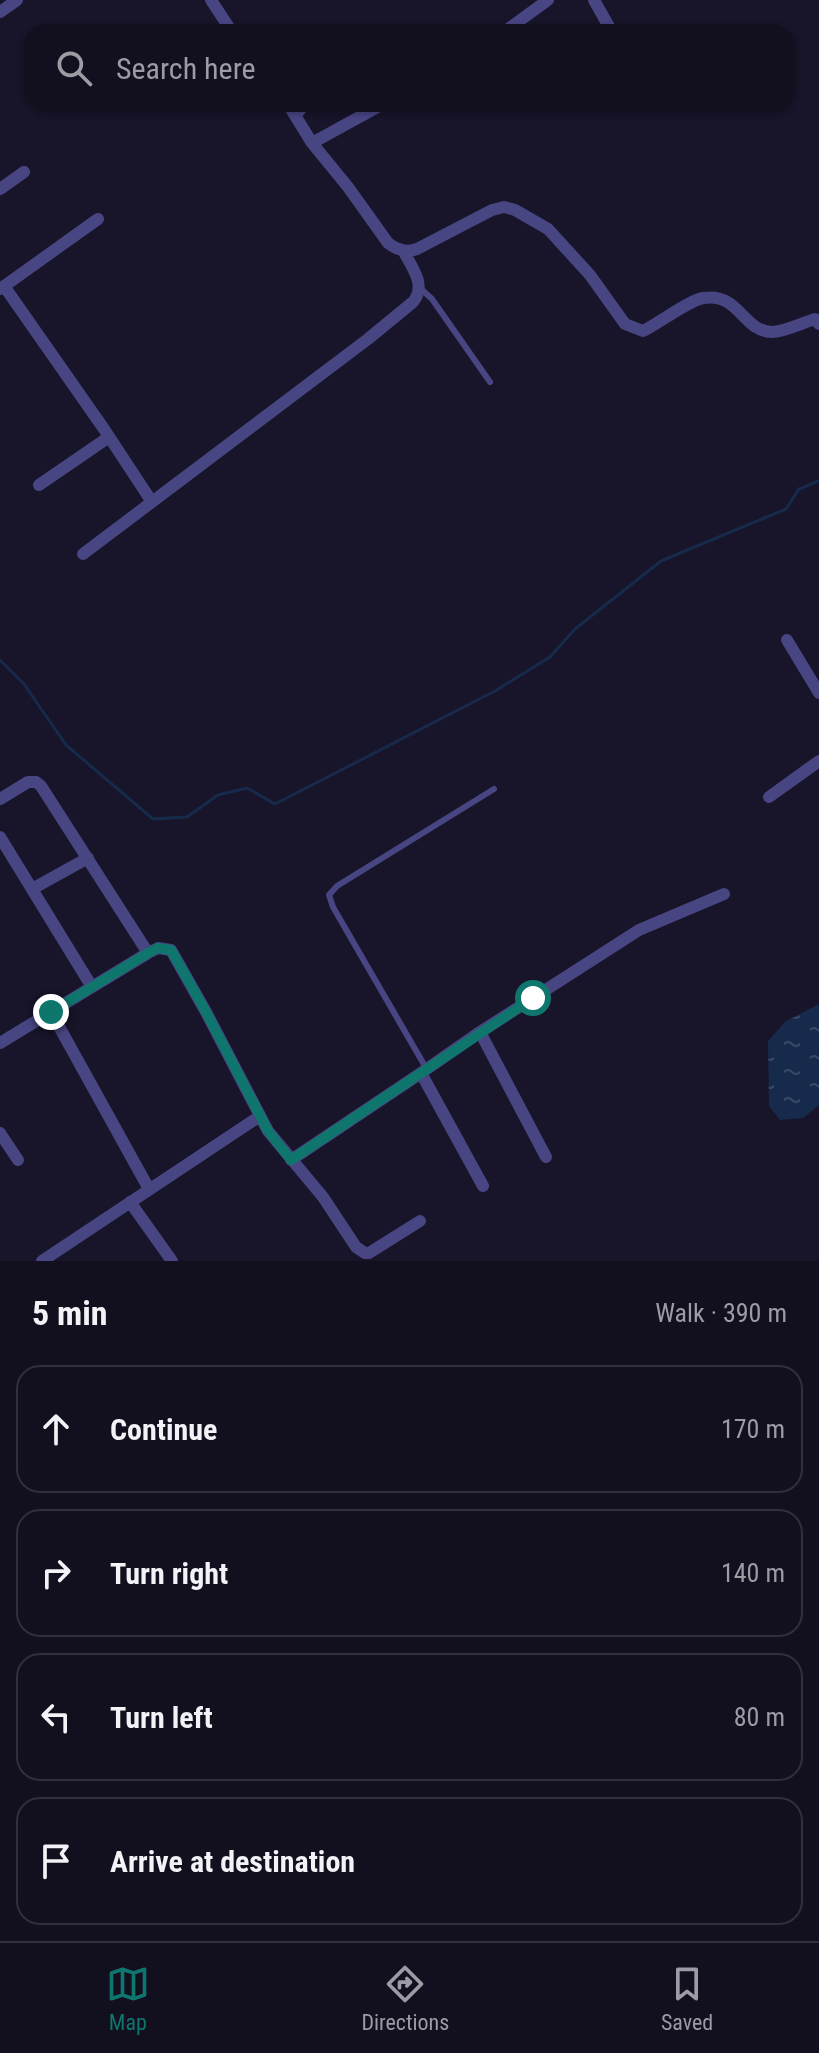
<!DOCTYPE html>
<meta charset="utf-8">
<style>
body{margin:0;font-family:"Roboto Condensed",sans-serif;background:#1b1828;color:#f1f3f6}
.stop{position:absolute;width:24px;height:24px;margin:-18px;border:6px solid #0f766e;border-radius:50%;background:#fff}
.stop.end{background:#0f766e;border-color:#fff;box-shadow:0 2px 8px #0008}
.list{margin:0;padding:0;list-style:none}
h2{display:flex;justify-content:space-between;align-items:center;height:104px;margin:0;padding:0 32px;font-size:34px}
h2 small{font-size:26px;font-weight:400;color:#9c9ca4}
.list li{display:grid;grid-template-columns:52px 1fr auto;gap:24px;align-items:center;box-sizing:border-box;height:128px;margin:0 16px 16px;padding:0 16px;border:2px solid #312f3d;border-radius:24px}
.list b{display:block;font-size:30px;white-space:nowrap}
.list em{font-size:26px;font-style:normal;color:#9c9ca4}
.icon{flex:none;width:44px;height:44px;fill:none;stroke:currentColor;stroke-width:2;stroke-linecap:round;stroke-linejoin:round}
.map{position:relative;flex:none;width:819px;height:1261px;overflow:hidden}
.search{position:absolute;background:#120f1f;box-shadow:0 2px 6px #0004;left:24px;right:24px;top:24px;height:88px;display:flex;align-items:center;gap:20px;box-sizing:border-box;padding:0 28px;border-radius:24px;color:#9c9ca4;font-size:30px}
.sheet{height:680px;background:#120f1f}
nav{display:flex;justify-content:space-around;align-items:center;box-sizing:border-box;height:112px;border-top:2px solid #312f3d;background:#120f1f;font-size:22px;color:#9c9ca4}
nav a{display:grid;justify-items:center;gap:4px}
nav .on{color:#0f766e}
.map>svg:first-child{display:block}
.water{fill:url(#water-ripples)}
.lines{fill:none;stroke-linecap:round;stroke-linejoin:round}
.stream{stroke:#162a4c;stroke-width:3}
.lane{stroke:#484583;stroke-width:6}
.street{stroke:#484583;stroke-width:12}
.route{stroke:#0f766e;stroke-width:10}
</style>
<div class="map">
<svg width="819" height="1261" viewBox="0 0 819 1261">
<defs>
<pattern id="water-ripples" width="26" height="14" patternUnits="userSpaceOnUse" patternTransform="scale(2)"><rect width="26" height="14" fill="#162a4c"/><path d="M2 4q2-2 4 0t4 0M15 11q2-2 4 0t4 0" fill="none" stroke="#384967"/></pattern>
</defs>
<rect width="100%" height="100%" fill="#181429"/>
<!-- water -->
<path class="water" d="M819,1004V1105L803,1118L780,1120L769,1106L768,1041L786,1021Z"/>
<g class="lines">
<!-- stream -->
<path class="stream" d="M0,660L24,684L66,745L153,819L187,817L218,795L247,788L275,804L495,691L550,657L575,629L661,561L786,509L799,489L819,481"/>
<!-- lane -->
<path class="lane" d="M296,119L309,104
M420,288L432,299L490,382
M426,1068L333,907L329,895L337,886L494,789"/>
<!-- street -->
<path class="street" d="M211,0L232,32
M594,0L612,32
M0,12L17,0
M504,32L548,0
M288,104L312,143L348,187L388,243C397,250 406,253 417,249L492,210L504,207L515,210L548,229L590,275L625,324L643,331C659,323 688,301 703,298C740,292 742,332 773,332C786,331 802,323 815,319L819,324
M312,143L383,104
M0,189L24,172
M4,286L104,429L152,502
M0,289L98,219
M39,485L109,437
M83,554L368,339L413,302C427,285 412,268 403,250
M787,640L819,693
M769,797L819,761
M0,799L28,782H36L41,786L148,953
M0,837L92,987
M32,889L88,858
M51,1012L149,1189
M480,1032L546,1157
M0,1043L148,953L158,948L171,950L206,1012L268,1131L323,1197L356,1247L365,1253H369L420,1221
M421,1073L483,1186
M0,1133L18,1160
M291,1160L421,1073L480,1032L639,930L724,894
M130,1202L172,1261
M42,1261L260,1116"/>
</g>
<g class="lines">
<!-- route -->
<path class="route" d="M51,1012L148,953L158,948L171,950L206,1012L268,1131L291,1160L533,998"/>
</g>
</svg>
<div class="stop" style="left:533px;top:998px"></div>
<div class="stop end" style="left:51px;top:1012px"></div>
<div class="search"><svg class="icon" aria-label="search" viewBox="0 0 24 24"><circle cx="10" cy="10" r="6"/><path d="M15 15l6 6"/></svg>Search here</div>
</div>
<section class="sheet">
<h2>5 min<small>Walk · 390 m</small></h2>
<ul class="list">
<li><svg class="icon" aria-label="ahead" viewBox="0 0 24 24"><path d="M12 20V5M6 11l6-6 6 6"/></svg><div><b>Continue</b></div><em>170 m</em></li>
<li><svg class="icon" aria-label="right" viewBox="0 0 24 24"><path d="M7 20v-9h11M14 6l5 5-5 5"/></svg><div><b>Turn right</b></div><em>140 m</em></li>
<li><svg class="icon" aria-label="left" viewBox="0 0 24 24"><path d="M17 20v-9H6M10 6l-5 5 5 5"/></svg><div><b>Turn left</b></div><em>80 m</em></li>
<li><svg class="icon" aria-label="arrive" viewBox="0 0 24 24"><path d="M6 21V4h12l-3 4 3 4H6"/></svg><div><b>Arrive at destination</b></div></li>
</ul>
</section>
<nav>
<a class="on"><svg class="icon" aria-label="map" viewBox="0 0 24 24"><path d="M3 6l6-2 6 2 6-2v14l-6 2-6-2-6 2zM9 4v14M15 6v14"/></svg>Map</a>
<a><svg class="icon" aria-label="directions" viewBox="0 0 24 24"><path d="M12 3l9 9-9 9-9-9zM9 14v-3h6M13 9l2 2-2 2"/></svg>Directions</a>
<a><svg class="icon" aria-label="saved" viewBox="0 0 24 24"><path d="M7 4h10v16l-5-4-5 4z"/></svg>Saved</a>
</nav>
